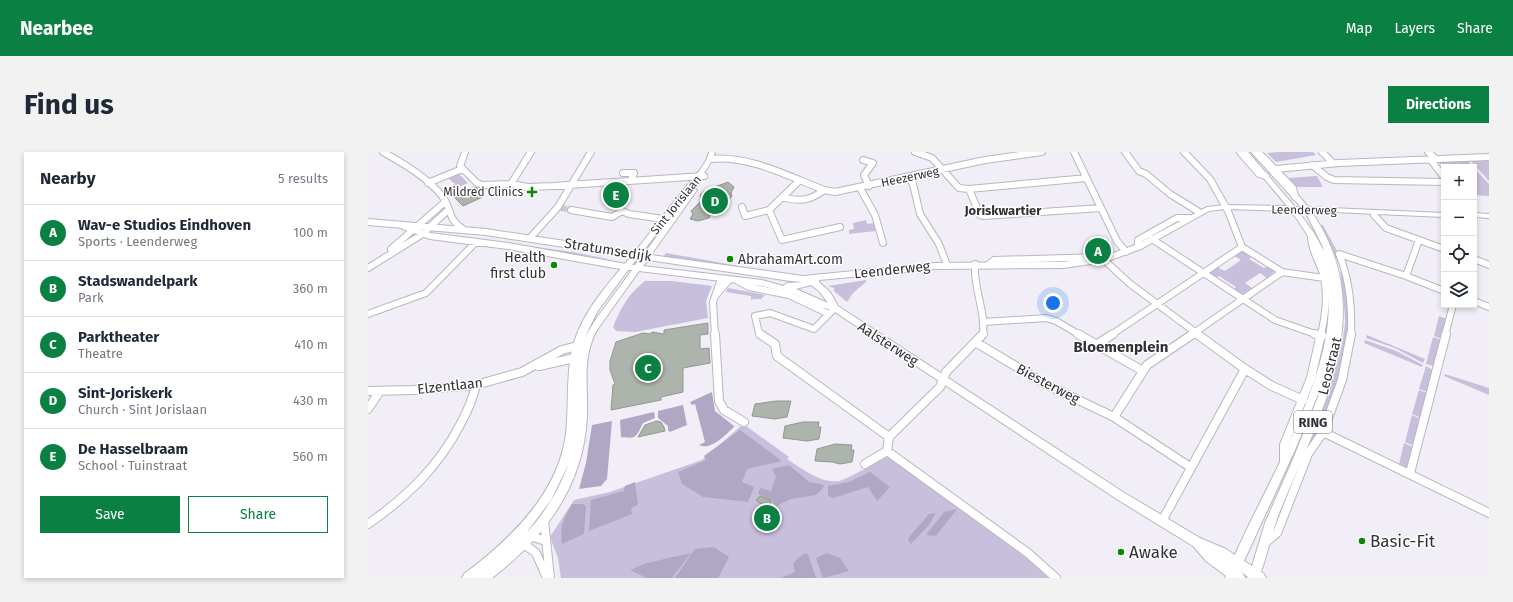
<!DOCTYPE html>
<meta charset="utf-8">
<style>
body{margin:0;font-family:"Fira Sans",sans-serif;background:#f2f2f3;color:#1f2937}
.controls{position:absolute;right:12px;top:12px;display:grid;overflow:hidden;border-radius:0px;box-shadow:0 2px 6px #0003}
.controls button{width:36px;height:36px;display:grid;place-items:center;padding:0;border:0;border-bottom:1px solid #e0e1e3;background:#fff;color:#1f2937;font:20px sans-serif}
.you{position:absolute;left:685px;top:151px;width:14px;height:14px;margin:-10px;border:3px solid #fff;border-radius:50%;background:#1a73e8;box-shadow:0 0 0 6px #1a73e833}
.badge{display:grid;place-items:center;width:26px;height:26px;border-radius:50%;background:#0b8043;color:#fff;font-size:13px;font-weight:700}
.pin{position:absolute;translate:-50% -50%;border:2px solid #fff;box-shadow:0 1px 4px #0006}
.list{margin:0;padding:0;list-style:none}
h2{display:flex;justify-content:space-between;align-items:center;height:52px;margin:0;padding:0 16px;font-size:17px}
h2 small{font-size:13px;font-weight:400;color:#747a83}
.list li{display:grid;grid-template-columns:26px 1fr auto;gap:12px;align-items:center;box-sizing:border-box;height:56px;padding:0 16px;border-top:1px solid #e0e1e3}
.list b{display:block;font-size:15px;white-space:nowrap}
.list p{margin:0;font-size:13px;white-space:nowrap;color:#747a83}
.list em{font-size:13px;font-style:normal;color:#747a83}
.actions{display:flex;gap:8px;padding:12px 16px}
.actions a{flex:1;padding:9px 0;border:1px solid #0b8043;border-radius:0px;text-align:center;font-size:14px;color:#0b8043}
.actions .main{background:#0b8043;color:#fff}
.icon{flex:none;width:22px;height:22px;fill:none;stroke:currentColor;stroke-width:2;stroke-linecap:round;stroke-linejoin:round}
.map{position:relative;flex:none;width:1121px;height:426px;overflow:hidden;border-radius:0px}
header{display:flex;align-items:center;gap:24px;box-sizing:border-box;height:56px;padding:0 20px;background:#0b8043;color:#fff}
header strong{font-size:19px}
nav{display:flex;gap:22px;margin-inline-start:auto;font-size:14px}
.intro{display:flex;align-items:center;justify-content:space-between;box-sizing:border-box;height:96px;padding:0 24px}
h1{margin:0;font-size:28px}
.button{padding:10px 18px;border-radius:0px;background:#0b8043;color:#fff;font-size:14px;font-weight:700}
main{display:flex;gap:24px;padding:0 24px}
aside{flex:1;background:#fff;border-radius:0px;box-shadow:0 2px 6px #0003}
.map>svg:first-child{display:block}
.green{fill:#c7bfdc}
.forest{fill:#b0a7c4}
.building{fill:#adb4ac;stroke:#929891}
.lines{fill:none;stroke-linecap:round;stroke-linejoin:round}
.minor-tunnel{stroke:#cbc8d1;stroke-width:6;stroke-dasharray:6 3;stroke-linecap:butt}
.minor-far1-casing{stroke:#b9b6c0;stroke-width:8}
.minor-casing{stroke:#b9b6c0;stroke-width:10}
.major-casing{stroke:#b9b6c0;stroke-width:2}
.minor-far1{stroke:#fff;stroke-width:6}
.minor{stroke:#fff;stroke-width:8}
.major{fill:#fff;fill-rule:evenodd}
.poi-dot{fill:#0f8706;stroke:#fefdff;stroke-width:1.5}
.labels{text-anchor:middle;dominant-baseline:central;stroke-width:3;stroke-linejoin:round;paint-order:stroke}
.far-street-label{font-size:12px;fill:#323135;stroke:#fefdff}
.far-poi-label{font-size:12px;fill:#323135;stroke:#fefdff;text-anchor:end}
.far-neighbourhood-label{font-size:13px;font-weight:bold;fill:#323135;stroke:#fefdff}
.shield{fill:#fefdff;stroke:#6f6e72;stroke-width:1}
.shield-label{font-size:13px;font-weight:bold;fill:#323135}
.street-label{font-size:14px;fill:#323135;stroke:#fefdff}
.poi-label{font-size:14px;fill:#323135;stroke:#fefdff;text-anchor:end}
.neighbourhood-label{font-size:15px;font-weight:bold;fill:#323135;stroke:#fefdff}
.near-poi-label{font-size:17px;fill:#323135;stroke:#fefdff;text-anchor:start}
</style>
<header>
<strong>Nearbee</strong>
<nav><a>Map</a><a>Layers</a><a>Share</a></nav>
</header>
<div class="intro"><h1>Find us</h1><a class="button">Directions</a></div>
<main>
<aside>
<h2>Nearby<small>5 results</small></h2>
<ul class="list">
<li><span class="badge">A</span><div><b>Wav-e Studios Eindhoven</b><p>Sports · Leenderweg</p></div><em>100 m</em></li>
<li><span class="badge">B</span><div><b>Stadswandelpark</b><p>Park</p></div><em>360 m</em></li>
<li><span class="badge">C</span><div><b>Parktheater</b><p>Theatre</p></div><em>410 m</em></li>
<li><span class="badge">D</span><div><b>Sint-Joriskerk</b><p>Church · Sint Jorislaan</p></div><em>430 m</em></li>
<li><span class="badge">E</span><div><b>De Hasselbraam</b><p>School · Tuinstraat</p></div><em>560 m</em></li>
</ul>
<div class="actions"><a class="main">Save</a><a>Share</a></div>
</aside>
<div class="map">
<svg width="1121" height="426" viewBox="0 0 1121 426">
<rect width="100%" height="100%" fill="#f1eef8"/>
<!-- green -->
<path class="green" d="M911,0H945L948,3L908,10L899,1Z
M1119,8L1121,10V29L1103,9Z
M1100,9L1105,15H1076V17L1071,10Z
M1106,16L1121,32V44L1106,43Z
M90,21L100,31L86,37L83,34L87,32L80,26Z
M949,24L955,35H928L920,26Z
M498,68L499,72L507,71L508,79L481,82V78L486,77L485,71Z
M953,73H955C962,87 972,102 976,117C990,174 972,249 939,298C956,257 972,216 977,172C978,161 971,122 973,118Z
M91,84L204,100L246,108L90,86Z
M873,98L885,104L881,107L896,116L899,114L907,119L899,126L892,121L877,131L884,136L875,142L865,138L868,135L851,124L848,126L842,121L849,115L857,119L873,108L865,103Z
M298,101L371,114L370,117L295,105Z
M498,128V130L485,141L479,150L466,139V136L460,134Z
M277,129H304L344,134L338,149L340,166L267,180L248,179L245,175C252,157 261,141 277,129Z
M360,136L397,143L393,147H386L383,148V144L358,140Z
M1071,164L1079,167L1074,187L1066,184Z
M999,183L1057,207L1055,211L1027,196L998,186Z
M1065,185L1073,188L1065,214L1058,212Z
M997,188L1028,199L1055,213L1054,215L996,191Z
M1058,214L1065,218L1060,240L1051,237Z
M1077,222L1121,236V243L1076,224Z
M1051,238L1059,241L1053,266L1044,262Z
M1044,263L1052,267L1046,294L1037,290Z
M373,274L376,275L378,274L421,305L419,307C431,315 454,332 471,329C480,327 511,309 521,304L657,405L681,426H193L190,406L182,385L206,348L242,340L334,308Z
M1036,291L1045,295L1040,314L1038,315L1031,312Z"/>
<!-- forest -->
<path class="forest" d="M344,240L347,259L366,274V275C357,283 343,299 331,293L337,290L327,252L324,253L322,250Z
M315,253L319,273L302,280L300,278V274L290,266V259Z
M286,260L287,266L275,271C268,285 269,287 253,285L252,268Z
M244,269L239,327L233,334L211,337L218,311L224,273Z
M372,278L414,309L379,317L374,330L386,335L380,350L335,345L314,332L310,320L338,308L336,304Z
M421,313L441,330L456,333L455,336L448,343L423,347L408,354L404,348L390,342L392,336L403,339L408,325L404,317Z
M502,320L522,335L509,349L500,335L465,346L460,344V334L481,330Z
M267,330L270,353L263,356L264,362L221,379L223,348L256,339L257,334Z
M204,352H215L218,354L216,382L194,392C192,373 195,368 204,352Z
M589,357L568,384L558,383L576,360Z
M568,361L560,374L543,392L540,388L541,385L561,362Z
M346,395L361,405L350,426H307L327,397Z
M323,401L304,426H279L262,418L279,411Z
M437,401L440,402L448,426H413L427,420L425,412L430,406Z
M459,401L472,406L481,419L455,426L448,406Z"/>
<!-- building -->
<path class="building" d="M360,30L366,35L363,41L364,44L359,50L352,51L342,62L341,66L330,69L322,67L325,62L323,59L334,48L332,43L336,39Z
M108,35L117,44L95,54L86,45Z
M340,171V182L332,183V197L341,196L342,211L315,216V240L293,245V248L243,258L245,233L247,232L242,218V209L248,190L275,181L282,182L284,180L296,182V178Z
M408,249H423L419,265L407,267L384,264L387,252Z
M289,269L293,270L296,275L297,279L270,285L277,273Z
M435,270H451L450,275H453L451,287L439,289L415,286L417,274Z
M467,292L484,293L483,298H486L484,310L472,312L464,310L447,309L449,297Z
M392,344L403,348L402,353L393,352L388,348Z"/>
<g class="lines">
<!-- minor-tunnel -->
<path class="minor-tunnel" d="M193,56L203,58"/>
<!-- minor-far1 casing -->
<g class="minor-far1-casing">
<path id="minor-far1" d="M15,0C36,12 59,25 74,44C84,56 79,67 95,77
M97,0L92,14L109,31L114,33L143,32L160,35L185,34L336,24
M547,0L564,6L591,36L601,37L612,63L615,64L733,56
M706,0L749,89L758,100
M757,0L771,19L778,22L802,42L831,60
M816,0L842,27L860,59L874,95
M872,0L891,22L898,24
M890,0L925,36L927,45
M954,0L965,11
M1060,0L1068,7
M342,7C381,3 420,24 456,38L467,40L617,8L674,0
M1062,7L1076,25
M495,8L505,11L496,23L501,34
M944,13L959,25L966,28L1076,30
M908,17L971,11L1121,5
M255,21H266L263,28
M541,26L545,32L552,62L571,92L579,113
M60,31L94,17
M143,32L163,0
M492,36L507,63L515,91
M601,37L719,26
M414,45C431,50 442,49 456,38
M374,55L377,64L401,58
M203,58L244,65L254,59L261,62L295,67
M401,58L414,88L472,75
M401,58L431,29
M1006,63L1018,76L1076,97
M0,70L118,80L268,103
M35,74L62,84L140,94L258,115
M943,84C943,100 953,111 956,126C960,145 957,164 953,183
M162,86L190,55L223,0
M784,87L907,168L950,183
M770,95V88L809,66H821
M23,97L77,50
M971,102L1038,124L1076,139
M971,102C982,128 984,155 983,183
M1106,107L1121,113
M607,112C605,136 618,159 615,183
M621,112L626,108L733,105L761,131L831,183
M0,116L53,83L79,59
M914,120L956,126
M1038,124L1051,88
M368,128L381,135L421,143L461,162
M348,143L361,128
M1106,149L1121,155
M0,162L58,141L108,90
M615,170L679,166L688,169L712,183
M347,183L345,150L353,127
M393,183L391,181L387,164L402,161L446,177L467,156
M743,183L874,95L914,120L823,183
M1077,183L1085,153"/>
</g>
<!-- minor casing -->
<g class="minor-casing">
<path id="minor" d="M347,182L351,249L356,258L376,270
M392,182L407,192L409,204L521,285
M710,182L775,219
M829,182L877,217L904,234L935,248
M947,182L954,184
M609,191L679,233L746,265L822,315
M728,193L745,182
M171,214L211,205
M0,239L45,238L108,233L154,220L194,198L213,193
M0,257L12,239
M746,265L779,213L825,182
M955,280L1121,361
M519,299L521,285L572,235L578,220L615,182
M519,299L660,401L688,426
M916,309V293L943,226L953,182
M497,312L519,299
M1042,321L1078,182
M176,368L182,426
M794,369L877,217
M0,372C39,345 70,315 92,273C99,260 105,247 108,233
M158,383L178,389
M153,390L168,401L179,426
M897,391L909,381L940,302L955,280L974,228L983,182"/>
</g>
<!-- major casing -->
<g class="major-casing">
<path id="major" d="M341,0H347C343,14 333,25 324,36L329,38L283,103L435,124L568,111L695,110L737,104L767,93L839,55L857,53L919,54L874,0H880L927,55H933L883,0H890L925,37L940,55L1076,61V65L943,59C1013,159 952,262 912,359C904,379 900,400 893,420L896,422L898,426H879L880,425L872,419L875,422L877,426H857L858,424L838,409L825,394L747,346L464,158L452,155L426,142L394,134L271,119C261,133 251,147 241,161C235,170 227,179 224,189C215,213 220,240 219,264C216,334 177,385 124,426H94L96,422C142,388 191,341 198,281C202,246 196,210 211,177C224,148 246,125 266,101C288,73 309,45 332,18L339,7ZM318,44L276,102H273ZM857,57L923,59C940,82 954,105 959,134C973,213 898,331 867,403L858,397L832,386L755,340L470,154L462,140L451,130V128L568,117L695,116L737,110L773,97L841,59ZM930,59H936L939,63L955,95L956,99L946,81ZM270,106H272L267,113H264ZM280,108L423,129L435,130L419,131L415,134L394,128L275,114ZM260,118H264L228,167L217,185L229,160ZM443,133L451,139L460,151L428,137ZM951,240L950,245L925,307L897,371L884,414L876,409L927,298ZM200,313L199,316C189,342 175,363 156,384L183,348Z
M1106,61L1121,62V66L1106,65Z"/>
</g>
<!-- minor-far1 -->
<use href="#minor-far1" class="minor-far1"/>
<!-- minor -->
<use href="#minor" class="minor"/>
<!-- major -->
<use href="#major" class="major"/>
</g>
<!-- markers -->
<g class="poi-dot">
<path d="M162 34h4v4h4v4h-4v4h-4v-4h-4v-4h4z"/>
<circle cx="362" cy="107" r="4"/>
<circle cx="186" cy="113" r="4"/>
<circle cx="994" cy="389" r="4"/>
<circle cx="753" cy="400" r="4"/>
</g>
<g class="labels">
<!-- far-street labels -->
<g class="far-street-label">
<text transform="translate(542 25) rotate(-12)">Heezerweg</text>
<text transform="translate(308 53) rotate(-51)">Sint Jorislaan</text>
<text transform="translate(936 58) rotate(1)">Leenderweg</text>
</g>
<!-- far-poi labels -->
<g class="far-poi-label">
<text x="155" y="40">Mildred Clinics</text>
</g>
<!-- far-neighbourhood labels -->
<g class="far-neighbourhood-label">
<text x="635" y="58">Joriskwartier</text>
</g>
<!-- shield labels -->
<rect class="shield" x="926" y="259" width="38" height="22" rx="3"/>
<g class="shield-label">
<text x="945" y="270">RING</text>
</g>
<!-- street labels -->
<g class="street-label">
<text transform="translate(240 98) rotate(9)">Stratumsedijk</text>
<text transform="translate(524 118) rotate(-6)">Leenderweg</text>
<text transform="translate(520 192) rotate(33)">Aalsterweg</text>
<text transform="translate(962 214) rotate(-76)">Leostraat</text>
<text transform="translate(680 232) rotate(28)">Biesterweg</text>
<text transform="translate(82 234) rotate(-6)">Elzentlaan</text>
</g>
<!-- poi labels -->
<g class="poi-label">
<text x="178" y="105">Health<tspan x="178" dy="16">first club</tspan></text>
<text x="370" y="107" text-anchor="start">AbrahamArt.com</text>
</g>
<!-- neighbourhood labels -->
<g class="neighbourhood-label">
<text x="753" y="195">Bloemenplein</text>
</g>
<!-- near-poi labels -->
<g class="near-poi-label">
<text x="1002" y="389">Basic-Fit</text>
<text x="761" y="400">Awake</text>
</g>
</g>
</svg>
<div class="controls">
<button>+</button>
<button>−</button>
<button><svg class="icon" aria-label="locate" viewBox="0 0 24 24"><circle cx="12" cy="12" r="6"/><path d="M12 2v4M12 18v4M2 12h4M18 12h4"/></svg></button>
<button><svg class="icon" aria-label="layers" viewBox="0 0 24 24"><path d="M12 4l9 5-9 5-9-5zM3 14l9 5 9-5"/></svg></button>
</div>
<div class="you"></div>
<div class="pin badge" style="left:730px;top:99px">A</div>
<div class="pin badge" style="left:399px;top:366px">B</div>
<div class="pin badge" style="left:280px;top:216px">C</div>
<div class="pin badge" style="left:347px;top:49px">D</div>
<div class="pin badge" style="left:248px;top:43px">E</div>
</div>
</main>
